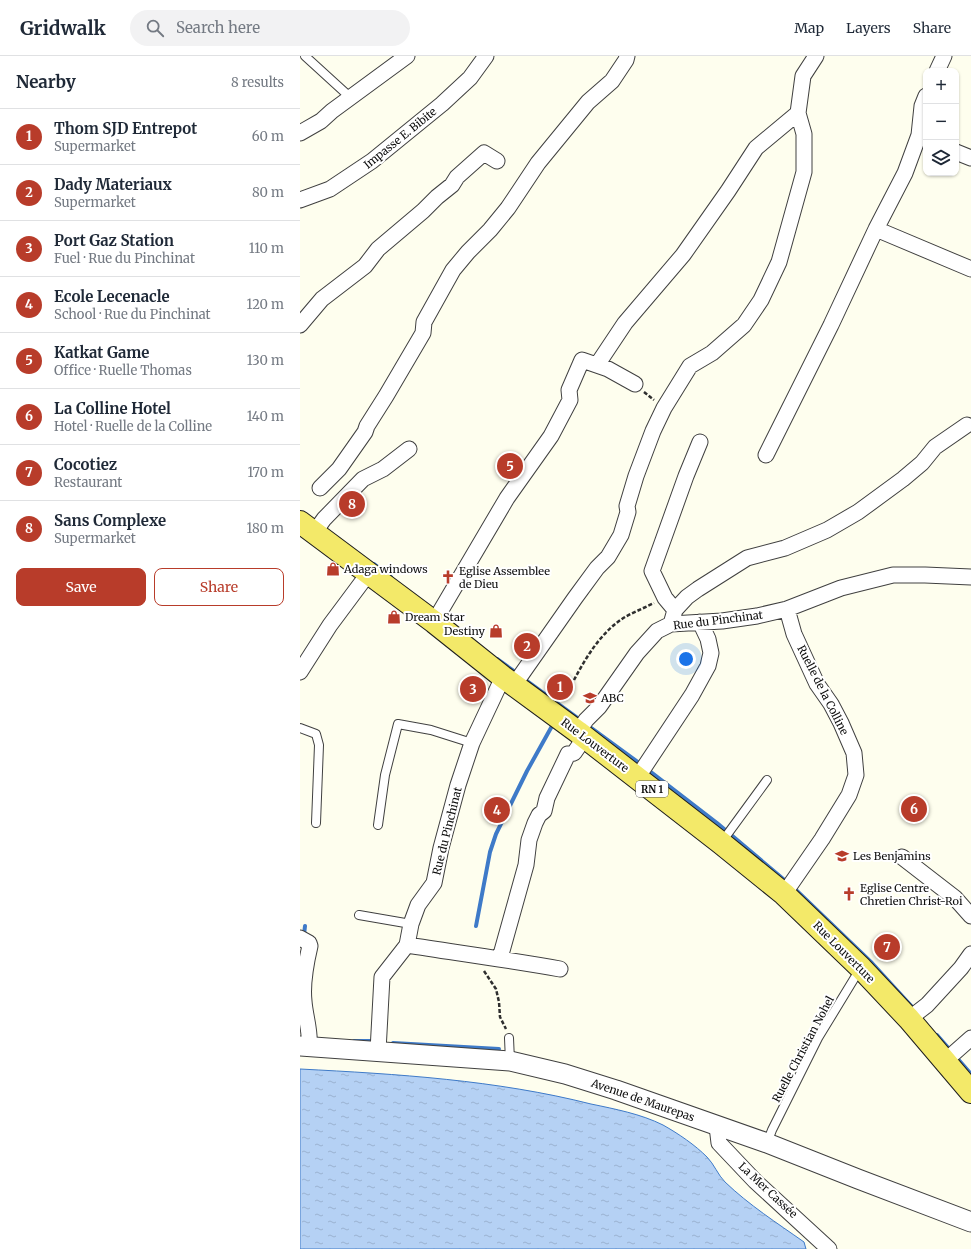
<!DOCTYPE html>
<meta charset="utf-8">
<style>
body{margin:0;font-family:Merriweather,serif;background:#f2f2f3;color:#1f2937}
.controls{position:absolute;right:12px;top:12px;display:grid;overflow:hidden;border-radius:8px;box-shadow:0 1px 3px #0004}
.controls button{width:36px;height:36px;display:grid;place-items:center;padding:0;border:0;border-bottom:1px solid #e0e1e3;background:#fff;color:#1f2937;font:20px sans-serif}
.you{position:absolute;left:386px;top:603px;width:14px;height:14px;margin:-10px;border:3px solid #fff;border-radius:50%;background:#1a73e8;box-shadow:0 0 0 6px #1a73e833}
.badge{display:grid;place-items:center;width:26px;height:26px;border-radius:50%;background:#b83c2a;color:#fff;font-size:13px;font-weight:700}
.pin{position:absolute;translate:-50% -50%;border:2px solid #fff;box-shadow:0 1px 4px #0006}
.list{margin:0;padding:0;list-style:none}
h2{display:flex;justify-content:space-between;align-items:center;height:52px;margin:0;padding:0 16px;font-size:17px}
h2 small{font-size:13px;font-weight:400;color:#747a83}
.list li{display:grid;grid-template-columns:26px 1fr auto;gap:12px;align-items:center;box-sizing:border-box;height:56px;padding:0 16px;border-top:1px solid #e0e1e3}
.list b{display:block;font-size:15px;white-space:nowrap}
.list p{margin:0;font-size:13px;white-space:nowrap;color:#747a83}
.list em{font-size:13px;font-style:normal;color:#747a83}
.actions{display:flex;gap:8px;padding:12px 16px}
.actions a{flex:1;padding:9px 0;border:1px solid #b83c2a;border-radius:8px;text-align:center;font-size:14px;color:#b83c2a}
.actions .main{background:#b83c2a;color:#fff}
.icon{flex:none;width:22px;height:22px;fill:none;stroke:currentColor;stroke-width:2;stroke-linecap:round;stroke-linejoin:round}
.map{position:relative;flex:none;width:671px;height:1193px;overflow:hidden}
header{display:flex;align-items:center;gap:24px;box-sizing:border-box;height:56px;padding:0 20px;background:#fff;border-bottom:1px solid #e0e1e3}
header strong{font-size:19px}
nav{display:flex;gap:22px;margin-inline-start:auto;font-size:14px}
.search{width:280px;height:36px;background:#f2f2f3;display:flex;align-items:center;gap:10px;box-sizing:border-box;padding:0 14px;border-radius:22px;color:#747a83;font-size:15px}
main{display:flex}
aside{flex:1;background:#fff}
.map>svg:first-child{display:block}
.water{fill:url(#water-ripples);stroke:#3e7ac8}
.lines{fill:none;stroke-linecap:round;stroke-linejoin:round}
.stream{stroke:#3e7ac8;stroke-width:4}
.service-casing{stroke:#404040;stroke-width:10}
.minor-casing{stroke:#404040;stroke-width:17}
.tertiary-casing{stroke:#404040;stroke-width:21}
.primary-casing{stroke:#1e1e1e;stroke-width:24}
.path{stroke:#2f2f2f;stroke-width:2.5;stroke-dasharray:4 2;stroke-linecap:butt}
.service{stroke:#fff;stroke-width:8}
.minor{stroke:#fff;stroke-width:15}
.tertiary{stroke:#fff;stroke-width:19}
.primary{stroke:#f3e969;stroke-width:22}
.labels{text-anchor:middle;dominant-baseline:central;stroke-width:4;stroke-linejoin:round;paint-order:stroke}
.shield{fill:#fff;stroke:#565656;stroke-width:1}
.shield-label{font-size:10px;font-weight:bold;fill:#0d0d0d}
.street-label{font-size:11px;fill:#0d0d0d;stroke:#fff}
.poi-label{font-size:11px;fill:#0d0d0d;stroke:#fff;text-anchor:start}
</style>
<header>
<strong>Gridwalk</strong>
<div class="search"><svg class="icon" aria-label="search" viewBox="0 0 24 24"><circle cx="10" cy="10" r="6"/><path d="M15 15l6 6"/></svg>Search here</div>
<nav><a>Map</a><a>Layers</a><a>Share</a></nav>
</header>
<main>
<aside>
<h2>Nearby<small>8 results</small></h2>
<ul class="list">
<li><span class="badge">1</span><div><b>Thom SJD Entrepot</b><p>Supermarket</p></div><em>60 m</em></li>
<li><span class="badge">2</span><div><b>Dady Materiaux</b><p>Supermarket</p></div><em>80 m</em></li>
<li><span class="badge">3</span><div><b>Port Gaz Station</b><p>Fuel · Rue du Pinchinat</p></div><em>110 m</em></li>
<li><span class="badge">4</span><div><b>Ecole Lecenacle</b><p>School · Rue du Pinchinat</p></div><em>120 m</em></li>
<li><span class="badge">5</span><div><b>Katkat Game</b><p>Office · Ruelle Thomas</p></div><em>130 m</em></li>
<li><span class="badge">6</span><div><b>La Colline Hotel</b><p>Hotel · Ruelle de la Colline</p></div><em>140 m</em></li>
<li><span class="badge">7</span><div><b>Cocotiez</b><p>Restaurant</p></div><em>170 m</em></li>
<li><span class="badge">8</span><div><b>Sans Complexe</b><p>Supermarket</p></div><em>180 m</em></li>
</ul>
<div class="actions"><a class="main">Save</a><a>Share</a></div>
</aside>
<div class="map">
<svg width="671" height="1193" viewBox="0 0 671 1193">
<defs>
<pattern id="water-ripples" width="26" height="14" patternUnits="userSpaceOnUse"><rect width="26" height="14" fill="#b5d1f4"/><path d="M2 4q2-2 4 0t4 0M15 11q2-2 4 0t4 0" fill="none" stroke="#9ab2d0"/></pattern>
</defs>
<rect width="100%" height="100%" fill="#fefeee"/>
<!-- water -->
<path class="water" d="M0,1013C97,1018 196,1024 291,1048C315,1053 341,1058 363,1069C379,1078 395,1089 407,1101C414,1108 418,1119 425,1126C449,1149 477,1167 504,1186L506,1193H0Z"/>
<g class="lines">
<!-- stream -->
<path class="stream" d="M74,508L91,521
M197,603L218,618
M223,622L342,709
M347,713L417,767L488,827
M496,834L572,907L615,954
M176,870L190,796L196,778L227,715L252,670
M4,881V879L5,870
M637,979L671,1018
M54,985H72
M93,987L199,993"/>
<!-- service casing -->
<g class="service-casing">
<path id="service" d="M5,0L51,42
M0,672L16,678L19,689L16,767
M78,769L85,719L98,668L131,674L172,687
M421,787L467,724
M59,859L111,868
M209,982L210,1005
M467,1087L472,1074L518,982L560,913"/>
</g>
<!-- minor casing -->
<g class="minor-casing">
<path id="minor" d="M637,15L644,0
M0,77L21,65L32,55L107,0
M656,96L671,102
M0,144L30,133L72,105L142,48L170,22L186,0
M576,173L671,213
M0,269L22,243L65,210L78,193L123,155L137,141L152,129L157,121L184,97L197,105
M297,309L325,267L383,199L428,135L456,92L498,57L503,20L516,0
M466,399L531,269L576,173L605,117L619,79L622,50L626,40
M20,432L39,413L65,376L67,370L86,340L123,277L124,266L153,214L168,196L190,174L208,152L238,107L288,46L312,25L326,4L327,0
M14,477L24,463L63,423L83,413L109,393
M375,554L365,542L352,515L386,420L400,386
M134,566L207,442L251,380L270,344L269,334L282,304L308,313L335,328
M371,568L375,554L387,541L398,533L447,502L485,492L527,474L558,456L603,423L622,407L635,391L667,369
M0,616L30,569L68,518
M214,629L275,542L297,512L308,501L321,479L328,456L327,450L336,420L353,375L364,352L390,310L412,297L444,269L461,244L479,206L504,116V78L498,57
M278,676L286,664L299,651L337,597L357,575L371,568L422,565L457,560L487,553L541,532L593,519H625L671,521
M337,722L392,639L408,610L411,597L408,583L400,566
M602,801L655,842L671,860
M484,838L522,783L549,739L556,719L554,697L541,667L531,648L517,628L494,578L487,553
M0,882L9,887L10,890C6,907 2,927 4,945C5,960 11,976 9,991
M107,889C158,897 209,904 260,913
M200,902L226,809L229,784L235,767L239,759L244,755L247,742L268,698L274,697L285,681
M609,963L627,949L661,912L671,898
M78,995L82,921L107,889L111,868L118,849L134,827L141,792L158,729L172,687L203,621
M645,1005L671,982
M417,1070L419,1087L455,1125L529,1193"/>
</g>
<!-- tertiary casing -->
<g class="tertiary-casing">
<path id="tertiary" d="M0,990L210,1005L265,1018L316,1034L467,1087L558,1123L671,1166"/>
</g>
<!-- primary casing -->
<g class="primary-casing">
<path id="primary" d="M0,466L134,566L203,621L278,676L421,787L484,838L561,912L609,963L671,1036"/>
</g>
<!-- path -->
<path class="path" d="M344,336L354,344
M274,624C286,601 302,575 325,561C334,556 344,552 354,547
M184,915L196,933L199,946L200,961L206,973"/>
<!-- service -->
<use href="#service" class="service"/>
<!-- minor -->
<use href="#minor" class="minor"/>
<!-- tertiary -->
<use href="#tertiary" class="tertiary"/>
<!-- primary -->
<use href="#primary" class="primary"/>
</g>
<!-- icons -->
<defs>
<g id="shop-bare" transform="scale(1.08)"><path d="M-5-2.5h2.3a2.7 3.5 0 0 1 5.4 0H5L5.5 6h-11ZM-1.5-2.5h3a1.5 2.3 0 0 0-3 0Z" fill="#b83c2a" stroke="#fff" stroke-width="2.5" paint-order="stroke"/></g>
<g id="church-bare" transform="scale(1.08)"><path d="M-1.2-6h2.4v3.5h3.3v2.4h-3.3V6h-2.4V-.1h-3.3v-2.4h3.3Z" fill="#b83c2a" stroke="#fff" stroke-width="2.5" paint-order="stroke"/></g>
<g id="university-bare" transform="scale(1.08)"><path d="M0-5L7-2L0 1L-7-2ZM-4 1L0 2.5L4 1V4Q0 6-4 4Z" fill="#b83c2a" stroke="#fff" stroke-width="2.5" paint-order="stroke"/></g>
<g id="school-bare" transform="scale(1.08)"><path d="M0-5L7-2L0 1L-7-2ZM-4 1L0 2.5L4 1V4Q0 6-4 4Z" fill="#b83c2a" stroke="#fff" stroke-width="2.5" paint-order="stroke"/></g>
</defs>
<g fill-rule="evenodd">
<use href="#shop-bare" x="33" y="513"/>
<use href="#church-bare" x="148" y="521"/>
<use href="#shop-bare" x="94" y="561"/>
<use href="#shop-bare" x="196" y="575"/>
<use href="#university-bare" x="290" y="642"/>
<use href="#school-bare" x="542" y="800"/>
<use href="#church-bare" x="549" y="838"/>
</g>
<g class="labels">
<!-- shield labels -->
<rect class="shield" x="336" y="725" width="32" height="16" rx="3"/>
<g class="shield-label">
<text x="352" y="733">RN 1</text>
</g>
<!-- street labels -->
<g class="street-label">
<text transform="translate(100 82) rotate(-39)">Impasse E. Bibite</text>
<text transform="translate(418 564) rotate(-7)">Rue du Pinchinat</text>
<text transform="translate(523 634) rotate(63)">Ruelle de la Colline</text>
<text transform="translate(295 689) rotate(37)">Rue Louverture</text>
<text transform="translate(147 775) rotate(-76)">Rue du Pinchinat</text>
<text transform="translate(544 896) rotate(45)">Rue Louverture</text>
<text transform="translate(503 993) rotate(-62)">Ruelle Christian Nohel</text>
<text transform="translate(343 1044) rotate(19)">Avenue de Maurepas</text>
<text transform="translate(468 1134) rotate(43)">La Mer Cassée</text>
</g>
<!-- poi labels -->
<g class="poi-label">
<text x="44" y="513">Adaga windows</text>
<text x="159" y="515">Eglise Assemblee<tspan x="159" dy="13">de Dieu</tspan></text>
<text x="105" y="561">Dream Star</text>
<text x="185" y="575" text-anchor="end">Destiny</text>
<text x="301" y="642">ABC</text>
<text x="553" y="800">Les Benjamins</text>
<text x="560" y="832">Eglise Centre<tspan x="560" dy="13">Chretien Christ-Roi</tspan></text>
</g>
</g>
</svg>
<div class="controls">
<button>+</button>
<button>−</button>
<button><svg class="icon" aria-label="layers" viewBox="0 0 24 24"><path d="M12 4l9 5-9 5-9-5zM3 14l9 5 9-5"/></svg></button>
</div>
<div class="you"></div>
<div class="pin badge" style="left:260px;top:631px">1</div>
<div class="pin badge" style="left:227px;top:590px">2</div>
<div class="pin badge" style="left:173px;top:633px">3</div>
<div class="pin badge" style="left:197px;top:754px">4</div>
<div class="pin badge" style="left:210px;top:410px">5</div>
<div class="pin badge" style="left:614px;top:753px">6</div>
<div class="pin badge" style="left:587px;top:891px">7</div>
<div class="pin badge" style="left:52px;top:448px">8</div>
</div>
</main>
